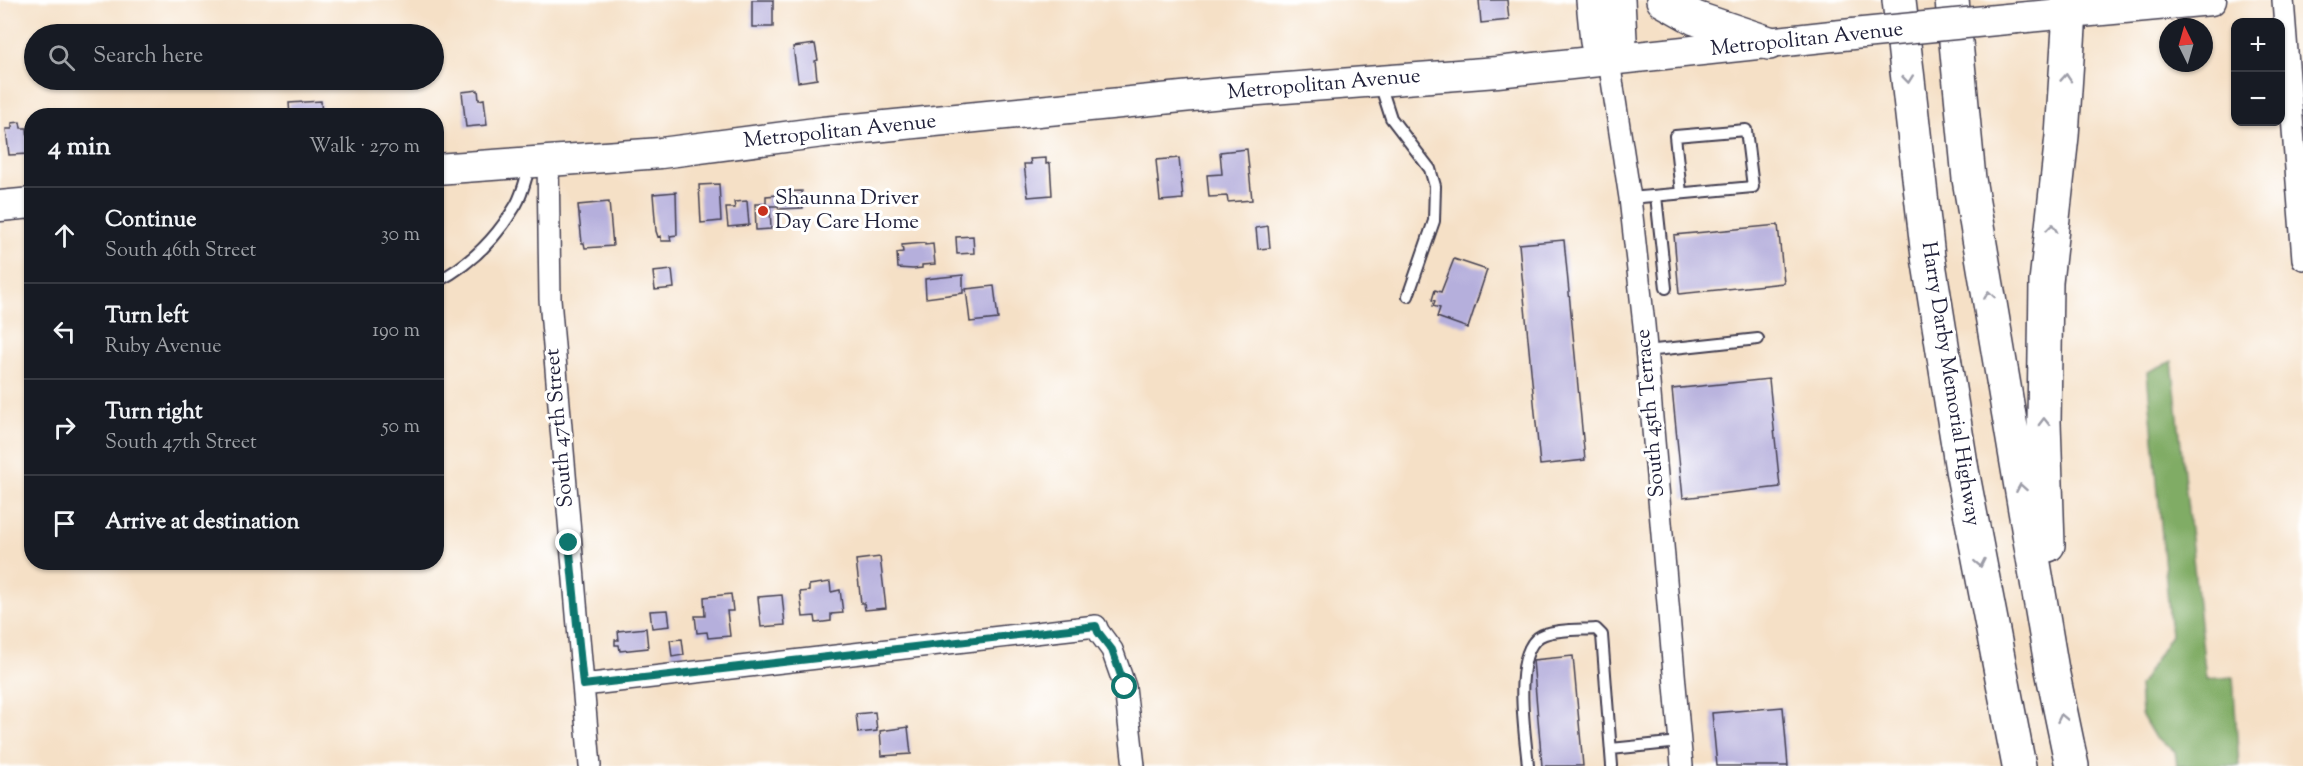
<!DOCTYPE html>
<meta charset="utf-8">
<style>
body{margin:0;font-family:"Sorts Mill Goudy",serif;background:#242831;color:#f1f3f6}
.controls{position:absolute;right:18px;top:18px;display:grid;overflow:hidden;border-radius:12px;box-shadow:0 2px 4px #0004}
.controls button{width:54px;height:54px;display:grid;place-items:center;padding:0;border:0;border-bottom:2px solid #363941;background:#171b24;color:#f1f3f6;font:30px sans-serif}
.compass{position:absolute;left:2159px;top:18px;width:54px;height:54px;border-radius:50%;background:#171b24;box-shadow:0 2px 4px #0004;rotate:355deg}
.stop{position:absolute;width:18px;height:18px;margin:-14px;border:4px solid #0f766e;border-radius:50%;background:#fff}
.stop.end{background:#0f766e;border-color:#fff;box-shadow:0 2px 6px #0008}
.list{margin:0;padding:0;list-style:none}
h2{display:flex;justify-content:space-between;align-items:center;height:78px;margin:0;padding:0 24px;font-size:26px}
h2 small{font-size:20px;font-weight:400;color:#9ea1a6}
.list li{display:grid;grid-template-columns:39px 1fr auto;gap:18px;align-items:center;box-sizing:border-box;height:96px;padding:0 24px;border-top:2px solid #363941}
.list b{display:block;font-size:22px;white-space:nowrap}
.list p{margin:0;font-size:20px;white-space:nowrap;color:#9ea1a6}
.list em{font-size:20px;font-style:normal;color:#9ea1a6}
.icon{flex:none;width:33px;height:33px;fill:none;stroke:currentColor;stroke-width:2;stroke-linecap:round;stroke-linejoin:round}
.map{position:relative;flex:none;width:2303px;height:766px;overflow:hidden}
.search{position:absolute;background:#171b24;box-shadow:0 2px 4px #0004;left:24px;top:24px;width:420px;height:66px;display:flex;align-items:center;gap:15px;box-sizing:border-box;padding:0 21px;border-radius:33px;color:#9ea1a6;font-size:22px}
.panel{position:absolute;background:#171b24;box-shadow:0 2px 4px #0004;left:24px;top:108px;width:420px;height:462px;border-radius:24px}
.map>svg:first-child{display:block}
.forest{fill:#80ac65;stroke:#516750;stroke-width:1.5}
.building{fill:#b5afdc}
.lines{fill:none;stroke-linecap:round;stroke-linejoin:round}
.service-casing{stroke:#423e50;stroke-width:14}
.minor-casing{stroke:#423e50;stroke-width:24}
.secondary-casing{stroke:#423e50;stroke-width:33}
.motorway-casing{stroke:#423e50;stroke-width:36}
.service{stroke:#fff;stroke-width:10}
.minor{stroke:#fff;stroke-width:21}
.secondary{stroke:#fff;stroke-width:30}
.motorway{stroke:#fff;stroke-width:33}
.secondary-bridge-casing{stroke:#423e50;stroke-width:33;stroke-linecap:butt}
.secondary-bridge{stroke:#fff;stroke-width:30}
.oneway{stroke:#9c9ca7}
.route{stroke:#0f766e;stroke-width:8}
.poi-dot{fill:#c8321e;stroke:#fff;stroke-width:2}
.labels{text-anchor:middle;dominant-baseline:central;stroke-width:6;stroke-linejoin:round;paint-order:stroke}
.street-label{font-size:21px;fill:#22223b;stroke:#fff}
.poi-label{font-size:21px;fill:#22223b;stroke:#fff;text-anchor:start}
</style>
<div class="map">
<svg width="2303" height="766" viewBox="0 0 2303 766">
<rect width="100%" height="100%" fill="#fff"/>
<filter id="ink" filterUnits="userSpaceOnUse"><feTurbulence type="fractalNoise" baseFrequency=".0167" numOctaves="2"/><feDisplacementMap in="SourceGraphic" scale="12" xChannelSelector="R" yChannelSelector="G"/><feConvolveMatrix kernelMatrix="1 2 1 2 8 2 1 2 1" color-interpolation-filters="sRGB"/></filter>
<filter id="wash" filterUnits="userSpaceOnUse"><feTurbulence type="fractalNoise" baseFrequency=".008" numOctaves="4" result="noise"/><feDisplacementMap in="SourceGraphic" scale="24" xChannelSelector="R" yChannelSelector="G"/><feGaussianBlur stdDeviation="1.35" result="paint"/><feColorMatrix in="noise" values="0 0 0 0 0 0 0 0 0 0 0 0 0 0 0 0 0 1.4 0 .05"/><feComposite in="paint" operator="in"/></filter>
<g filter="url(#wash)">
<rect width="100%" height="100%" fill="#f5e0c6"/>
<!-- forest -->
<path class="forest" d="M2172,361L2206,679L2233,677L2239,766H2177L2175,751L2155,738L2141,714L2139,686L2171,635L2147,372Z"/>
<g id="blocks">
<!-- building -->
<path class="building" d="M752,0H773V27H752Z
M1479,0H1507L1509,20L1481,23Z
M815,44L818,60L815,61L817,79L798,82L793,47Z
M478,90L479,100L484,99L487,125L466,127L462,92Z
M321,101L322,116H290L289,103Z
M20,122L21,128H27L29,154L9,155L6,129H12V123Z
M1247,149L1252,200L1228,202L1227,196L1209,197L1207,175L1222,174L1220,152Z
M1046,158V164L1050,163L1052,195L1028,197L1024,164H1031L1030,159Z
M1179,158L1183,199L1160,201L1156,160Z
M719,184L721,221L701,223L699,185Z
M802,191L803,208L779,209L778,206H770L771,229L756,230L755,204H766V196L778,195L777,192Z
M676,192L677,235L670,236L671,241H661V236L658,237L656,231L653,194Z
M747,201L749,225L728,227L726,208H735L734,202Z
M609,202L613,246L585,248L584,243H582L578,205Z
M1778,225L1784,283L1679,294L1674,235Z
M1268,226L1270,248L1258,249L1256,228Z
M973,236L974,253L957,254L956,237Z
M1564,240L1585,460L1540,465L1519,244Z
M925,243V245L933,244L935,264L922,265V268L913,269L898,268L897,253L903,252L902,245Z
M436,246L440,269H436Z
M1454,259L1487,270L1468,328L1437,317L1440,308L1433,306L1435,301L1432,300L1435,290L1441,292Z
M672,270L674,288L655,290L653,272Z
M963,275V293L926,298L925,279Z
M994,286L998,319L970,322L966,289Z
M1769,379L1780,487L1683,498L1672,389Z
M880,557L886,608L865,610L864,603H861L856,560Z
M830,582L831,592L840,590L843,613L831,614V621L816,623L815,616L803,617L800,592L809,591V585Z
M731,594L733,611H727L730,636L708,638L707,632L697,633L695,616H705L704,597Z
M782,595L785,625L761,627L758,597Z
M668,610L670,626L652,628L650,611Z
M646,628L648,648L620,651L619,645H615V640H619L618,631Z
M682,639L684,655L672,657L670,640Z
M1573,656L1583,766H1542L1533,660Z
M1783,707L1788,766H1717L1712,713Z
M875,712L877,731L858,733L856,714Z
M908,727L911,754L882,756L880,731Z"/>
</g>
</g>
<g filter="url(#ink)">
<use href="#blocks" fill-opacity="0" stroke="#423e50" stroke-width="1.5"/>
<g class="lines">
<!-- service casing -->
<g class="service-casing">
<path id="service" d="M1380,84L1391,118L1430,169L1435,186L1434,221L1408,296
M1656,196L1666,288
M1630,198L1753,187L1746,130L1675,136L1681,193
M436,282C470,265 497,237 516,205C523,193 526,177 530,165
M1646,351L1758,339
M1611,749L1680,742
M1528,766C1526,738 1509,645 1545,634C1560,629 1580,630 1596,629L1602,635L1612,766"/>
</g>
<!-- minor casing -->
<g class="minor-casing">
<path id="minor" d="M2283,0L2303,259
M1609,61L1630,198L1644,325L1682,766
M548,160L550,299L590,766
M583,685L1096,626L1098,631L1112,650L1125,687L1134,766"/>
</g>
<!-- secondary casing -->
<g class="secondary-casing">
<path id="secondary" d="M2017,18L2211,0
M436,169L661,153L823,132L1233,92L1497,72L1832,36
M0,206L32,203"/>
</g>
<!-- motorway casing -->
<g class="motorway-casing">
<path id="motorway" d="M1593,0L1597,42L1609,61
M1663,0L1695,18L1769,43
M1899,0L1928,257L1962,470L2019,766
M1952,0L1969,179L2052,670L2072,766
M1609,61L1620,39L1618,0
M2048,545L2044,422L2046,282L2062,136L2070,12L2067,0"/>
</g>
<!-- service -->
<use href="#service" class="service"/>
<!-- minor -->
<use href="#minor" class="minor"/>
<!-- secondary -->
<use href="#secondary" class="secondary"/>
<!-- motorway -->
<use href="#motorway" class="motorway"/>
<!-- secondary-bridge casing -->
<g class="secondary-bridge-casing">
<path id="secondary-bridge" d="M1832,36L2017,18"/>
</g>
<!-- secondary-bridge -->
<use href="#secondary-bridge" class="secondary-bridge"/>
</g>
<!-- one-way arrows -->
<defs><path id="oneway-chevron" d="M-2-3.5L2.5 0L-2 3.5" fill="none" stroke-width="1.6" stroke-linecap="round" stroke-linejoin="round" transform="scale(1.5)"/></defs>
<g class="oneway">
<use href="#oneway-chevron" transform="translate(2066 78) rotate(-86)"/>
<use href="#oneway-chevron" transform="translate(1908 79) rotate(84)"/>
<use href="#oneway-chevron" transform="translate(2052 228) rotate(-84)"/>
<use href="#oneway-chevron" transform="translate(1989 295) rotate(-99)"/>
<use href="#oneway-chevron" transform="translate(2044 422) rotate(-91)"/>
<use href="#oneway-chevron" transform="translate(2021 488) rotate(-100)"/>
<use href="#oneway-chevron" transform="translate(1980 563) rotate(79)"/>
<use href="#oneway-chevron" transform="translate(2062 718) rotate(-102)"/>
</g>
</g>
<g class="lines" filter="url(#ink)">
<!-- route -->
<path class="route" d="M569,543L583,685L1096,626L1098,632L1112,650L1125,687"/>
</g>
<!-- markers -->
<circle class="poi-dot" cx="763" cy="211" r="6"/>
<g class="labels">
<!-- street labels -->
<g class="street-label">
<text transform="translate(1807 40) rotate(-6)">Metropolitan Avenue</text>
<text transform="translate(1324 85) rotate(-5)">Metropolitan Avenue</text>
<text transform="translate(840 132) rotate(-6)">Metropolitan Avenue</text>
<text transform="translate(1950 384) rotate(81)">Harry Darby Memorial Highway</text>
<text transform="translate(1651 413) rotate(-95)">South 45th Terrace</text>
<text transform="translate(560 428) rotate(-95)">South 47th Street</text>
</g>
<!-- poi labels -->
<g class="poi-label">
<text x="775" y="199">Shaunna Driver<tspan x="775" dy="24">Day Care Home</tspan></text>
</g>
</g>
</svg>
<div class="controls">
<button>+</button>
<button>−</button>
</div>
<svg class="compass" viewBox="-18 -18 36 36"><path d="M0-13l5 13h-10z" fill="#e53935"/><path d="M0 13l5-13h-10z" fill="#9ea1a6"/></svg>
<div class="stop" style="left:1125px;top:687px"></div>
<div class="stop end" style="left:569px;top:543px"></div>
<div class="search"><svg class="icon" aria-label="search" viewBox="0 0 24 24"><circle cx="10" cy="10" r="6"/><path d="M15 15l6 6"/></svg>Search here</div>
<section class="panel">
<h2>4 min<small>Walk · 270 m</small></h2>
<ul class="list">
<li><svg class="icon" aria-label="ahead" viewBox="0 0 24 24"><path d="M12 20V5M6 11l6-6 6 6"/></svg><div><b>Continue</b><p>South 46th Street</p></div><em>30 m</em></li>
<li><svg class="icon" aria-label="left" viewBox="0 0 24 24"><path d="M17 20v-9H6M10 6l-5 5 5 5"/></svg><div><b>Turn left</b><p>Ruby Avenue</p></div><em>190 m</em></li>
<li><svg class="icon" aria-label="right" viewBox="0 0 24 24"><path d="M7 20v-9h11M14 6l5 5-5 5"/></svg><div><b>Turn right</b><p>South 47th Street</p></div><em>50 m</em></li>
<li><svg class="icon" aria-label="arrive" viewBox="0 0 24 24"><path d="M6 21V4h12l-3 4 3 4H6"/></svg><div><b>Arrive at destination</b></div></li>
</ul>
</section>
</div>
